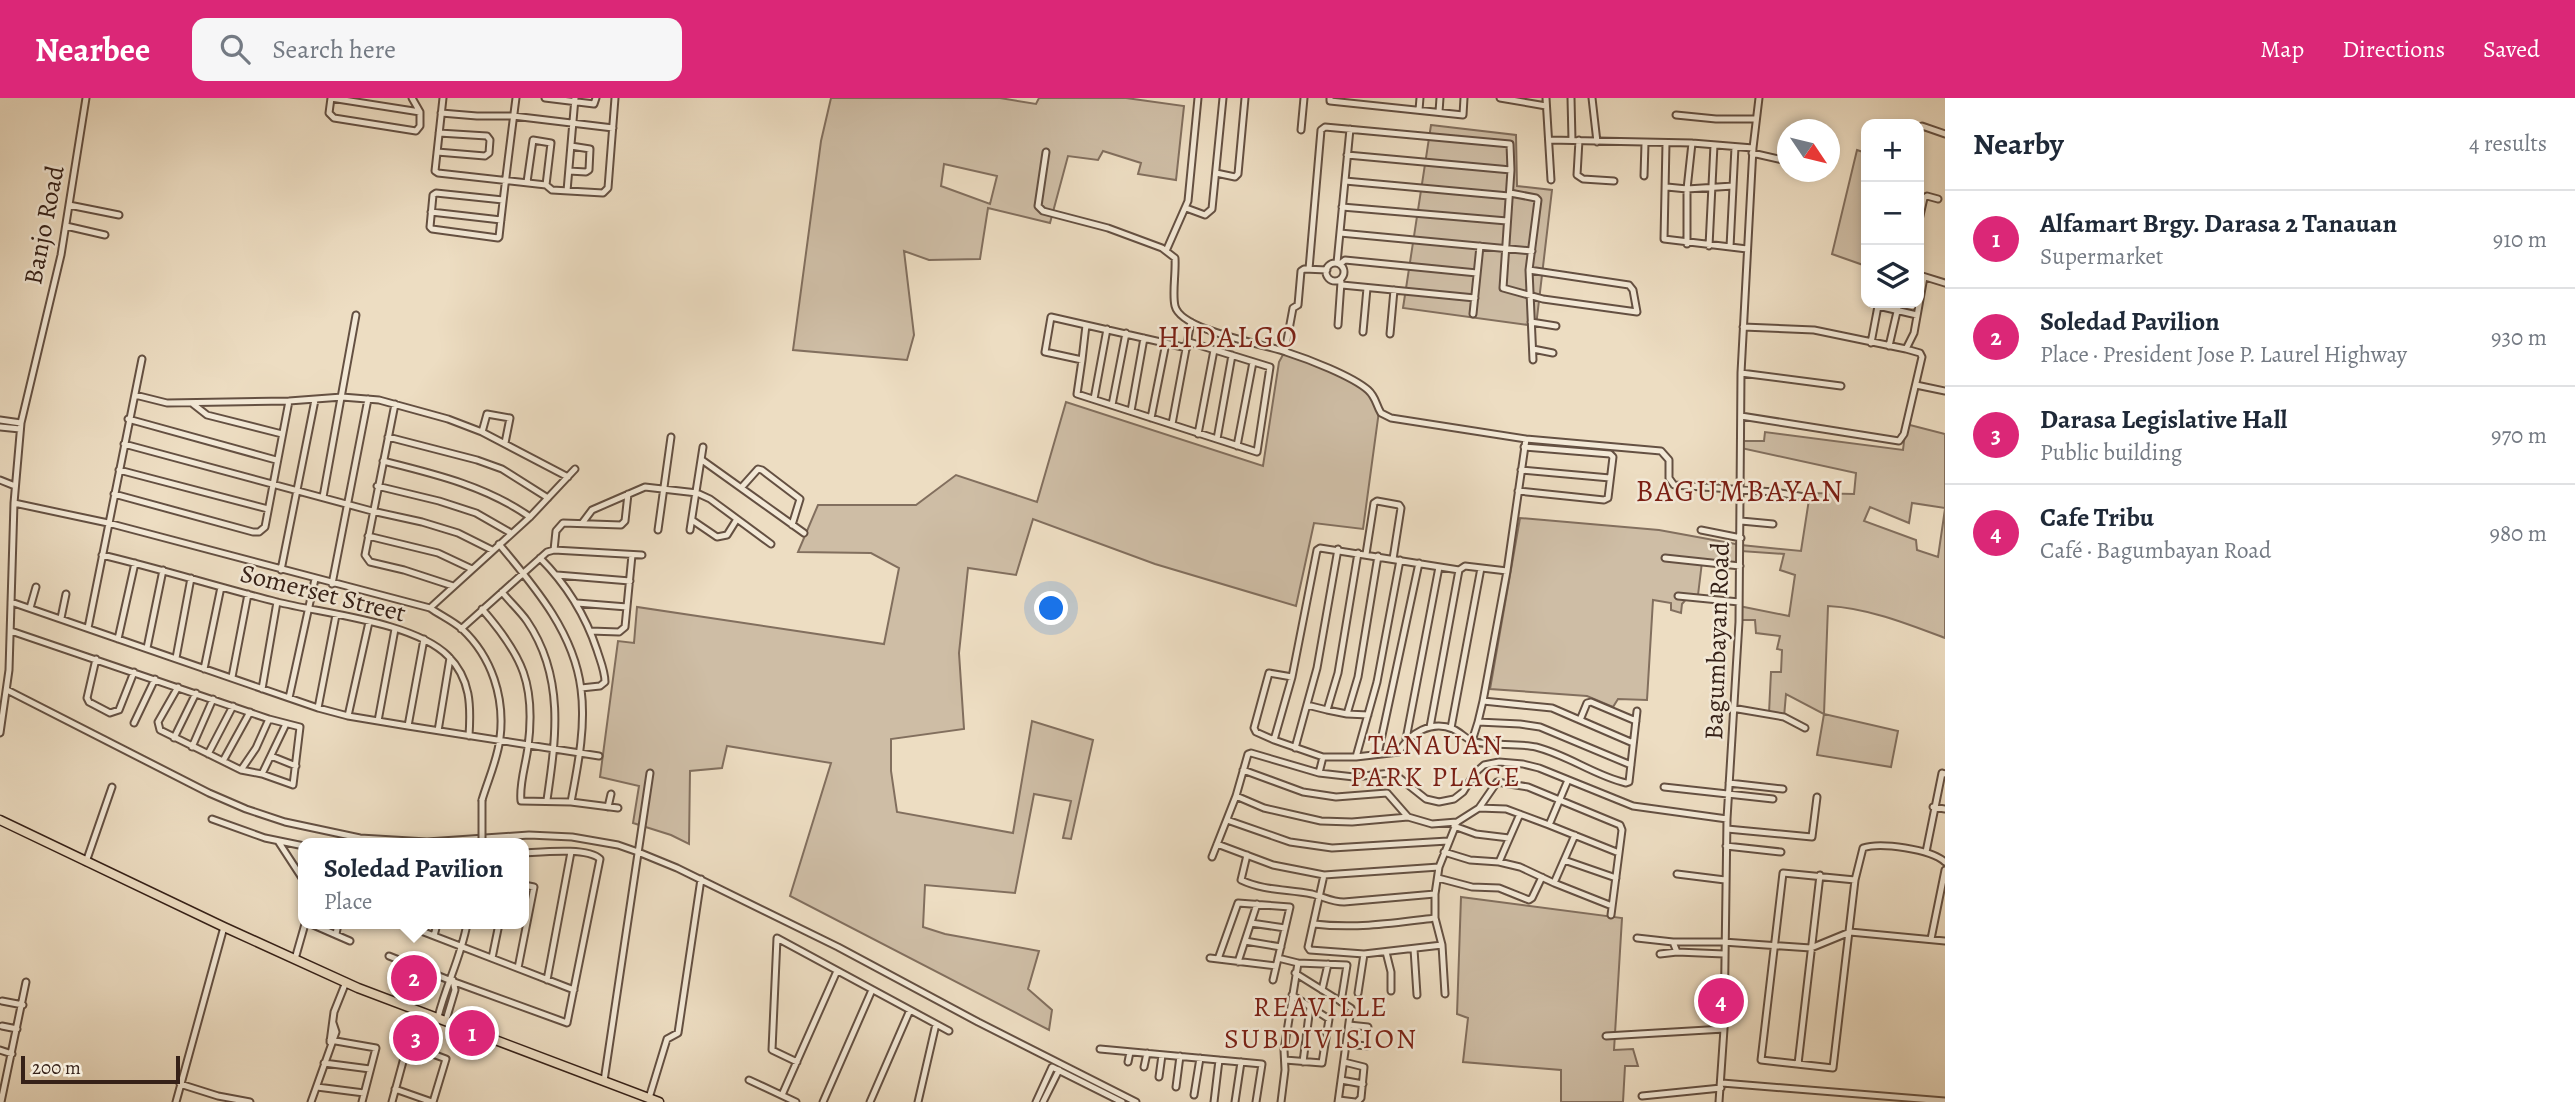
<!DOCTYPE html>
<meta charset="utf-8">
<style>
body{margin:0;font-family:Alegreya,serif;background:#f6f6f7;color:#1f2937}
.controls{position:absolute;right:21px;top:21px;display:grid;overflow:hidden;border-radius:14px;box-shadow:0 4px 10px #0003}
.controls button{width:63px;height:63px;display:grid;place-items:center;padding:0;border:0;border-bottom:2px solid #e0e1e3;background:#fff;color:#1f2937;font:35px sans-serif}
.compass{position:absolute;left:1777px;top:21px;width:63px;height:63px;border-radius:50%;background:#fff;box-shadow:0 4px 10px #0003;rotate:125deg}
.scale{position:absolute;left:21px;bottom:18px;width:159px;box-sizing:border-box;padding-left:7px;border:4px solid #362118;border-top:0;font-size:19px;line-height:24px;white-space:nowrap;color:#362118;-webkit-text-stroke:5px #f3e9d7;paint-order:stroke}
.you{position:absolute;left:1052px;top:511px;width:24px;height:24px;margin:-18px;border:5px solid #fff;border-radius:50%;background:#1a73e8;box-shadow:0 0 0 10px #1a73e833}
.badge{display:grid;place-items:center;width:46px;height:46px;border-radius:50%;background:#db2777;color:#fff;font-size:23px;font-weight:700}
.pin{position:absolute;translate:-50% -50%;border:4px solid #fff;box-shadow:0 2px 7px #0006}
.popup{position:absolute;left:298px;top:740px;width:231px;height:91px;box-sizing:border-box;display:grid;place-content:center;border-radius:14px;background:#fff;filter:drop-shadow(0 2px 5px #0005);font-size:23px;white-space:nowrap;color:#747a83}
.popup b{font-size:26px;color:#1f2937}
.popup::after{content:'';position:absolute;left:50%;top:100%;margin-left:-14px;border:14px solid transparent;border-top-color:#fff}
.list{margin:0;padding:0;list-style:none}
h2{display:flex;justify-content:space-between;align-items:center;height:91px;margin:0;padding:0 28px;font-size:30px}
h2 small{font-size:23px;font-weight:400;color:#747a83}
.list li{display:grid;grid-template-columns:46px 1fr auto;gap:21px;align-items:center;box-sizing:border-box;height:98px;padding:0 28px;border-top:2px solid #e0e1e3}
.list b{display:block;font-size:26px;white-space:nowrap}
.list p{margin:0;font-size:23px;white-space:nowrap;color:#747a83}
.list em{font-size:23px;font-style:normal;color:#747a83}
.icon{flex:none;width:38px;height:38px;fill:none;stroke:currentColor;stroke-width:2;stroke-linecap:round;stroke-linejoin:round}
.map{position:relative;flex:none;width:1945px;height:1004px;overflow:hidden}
header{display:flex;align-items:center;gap:42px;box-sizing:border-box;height:98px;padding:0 35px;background:#db2777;color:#fff}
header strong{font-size:33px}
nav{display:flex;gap:38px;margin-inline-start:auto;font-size:24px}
.search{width:490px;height:63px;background:#f6f6f7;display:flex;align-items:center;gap:18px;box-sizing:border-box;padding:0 24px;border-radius:14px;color:#747a83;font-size:26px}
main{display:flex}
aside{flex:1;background:#fff}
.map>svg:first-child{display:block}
.green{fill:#cebda5;stroke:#826f5e;stroke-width:2;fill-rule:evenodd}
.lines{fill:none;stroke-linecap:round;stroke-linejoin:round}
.minor-casing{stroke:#645042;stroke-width:9}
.highway-casing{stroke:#362118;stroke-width:11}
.minor{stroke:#f3e9d7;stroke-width:5}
.highway{stroke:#edddc2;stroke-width:8}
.minor-bridge-casing{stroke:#645042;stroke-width:9;stroke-linecap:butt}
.minor-bridge{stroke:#f3e9d7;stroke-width:5}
.labels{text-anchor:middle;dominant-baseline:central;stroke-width:5;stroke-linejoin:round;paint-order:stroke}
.street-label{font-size:26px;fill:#362118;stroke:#f3e9d7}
.neighbourhood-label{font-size:28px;letter-spacing:2px;fill:#7a1f14;stroke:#f3e9d7}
.quarter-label{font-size:30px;letter-spacing:2px;fill:#7a1f14;stroke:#f3e9d7}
</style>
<header>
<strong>Nearbee</strong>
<div class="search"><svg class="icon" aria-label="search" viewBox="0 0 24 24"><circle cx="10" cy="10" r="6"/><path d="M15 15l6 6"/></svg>Search here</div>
<nav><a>Map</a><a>Directions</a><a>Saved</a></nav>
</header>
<main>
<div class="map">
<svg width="1945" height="1004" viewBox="0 0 1945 1004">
<rect width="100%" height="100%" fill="#edddc2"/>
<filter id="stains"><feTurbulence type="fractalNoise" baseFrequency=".00286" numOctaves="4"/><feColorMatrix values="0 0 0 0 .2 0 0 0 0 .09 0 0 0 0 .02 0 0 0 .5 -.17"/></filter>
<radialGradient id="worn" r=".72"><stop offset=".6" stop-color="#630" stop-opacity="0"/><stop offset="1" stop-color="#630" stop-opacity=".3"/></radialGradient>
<!-- green -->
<path class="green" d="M831,0H1000L1036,6L1039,0H1126L1184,8L1176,82L1138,76L1141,65L1103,53L1098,62L1068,58L1050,125L988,110L980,161L929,162L904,153L914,237L907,262L793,252L821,43ZM944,66L997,78L990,106L941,88Z
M1431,27L1516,37L1517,88L1552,92L1536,228L1403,210Z
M1857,52L1866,55V168L1832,156Z
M1285,253L1324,270L1370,294L1379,313L1363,431L1314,425L1296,508L1155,466L1033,421L1016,477L968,470L959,555L964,631L891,641V673L897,714L1013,735L1032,623L1093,642L1071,741L1063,740L1071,703L1034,696L1015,795L925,787L923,829L945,836L1039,853L1028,891L1052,912L1049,932L790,798L831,665L727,648L722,670L690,673L689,746L671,737L633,725L639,688L600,679L618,543L634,545L637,509L884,546L899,470L871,455L798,454L818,407H916L956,377L1037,404L1066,304L1263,368L1279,264Z
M1906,326L1945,336V410L1912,405L1909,425L1870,409L1864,423L1916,442L1917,452L1938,459L1945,411V540C1908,526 1868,510 1828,508L1824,616L1898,633L1891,669L1817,657L1824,616L1786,596L1784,619L1769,615L1771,574H1781L1782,552L1777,551L1780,538L1756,535L1755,522H1739V508L1789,518L1795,477L1780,472L1784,456L1741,453L1740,468L1702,464L1698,497L1688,499L1682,506L1681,515L1671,512V505L1653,502L1647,602L1618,601L1613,609L1587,598L1490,591L1520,420L1659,432L1741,447L1801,453L1810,395L1854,396L1856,375L1741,350V343H1764L1765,334L1903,352Z
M1461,799L1622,820L1614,952L1633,951L1638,968H1625L1623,1004H1561V972L1463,964L1468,920L1457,916Z"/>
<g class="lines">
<!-- minor casing -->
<g class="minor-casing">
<path id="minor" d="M331,0L329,15L334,20L416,33L420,28V14L412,0
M331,0L420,14
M443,0L435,73L438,75L546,87L552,92L603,95L608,90L615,0
M545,0L594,6L596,0
M1330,0V3L1463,17L1464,0
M1500,0L1546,8
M1546,0L1551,82
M1571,0L1572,42
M1592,0L1597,44
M1419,12L1420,0
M1439,14L1440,0
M441,15L477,18H513L613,30
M1676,17L1716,21H1756
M1922,28L1945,36
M1301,32L1304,0
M1549,42L1692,45L1753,50
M1579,42L1577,77L1583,81L1614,83
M1666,45L1664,141L1747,151
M437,54L485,58L489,55L490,42L487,38L439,35
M1046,54L1038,108L1043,113L1108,130L1162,150L1175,160C1176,175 1172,196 1175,208C1181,233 1265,246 1286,254C1308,261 1352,278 1368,292C1376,299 1376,307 1381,315L1391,320L1526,341L1661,353L1669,362V380L1674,387L1774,394L1805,399
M1752,55L1787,63
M1347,57L1511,72
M569,73L586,74L589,72L590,51L571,48
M1216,75L1235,79L1238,76L1245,0
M1644,78L1645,45
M1345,83L1509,98
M527,84L533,42L551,45L546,87
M1667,89L1687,91L1733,88
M567,93L575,0
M1510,95L1536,100L1538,102L1529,172L1533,262
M503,102L436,95L433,97L430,129L432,131L498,140L499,139C504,93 510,46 516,0
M69,107L119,117
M1342,109L1507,123
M1186,110L1205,117L1212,111L1223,0
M431,114L501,122
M1919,122L1924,100L1927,98L1938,101
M66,128L105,137
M1340,135L1532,153
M1687,146V91L1692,45
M1709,148L1714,47
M1730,149L1735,49
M1166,153L1188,103L1198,0
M1337,165L1350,31
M1326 174a9 9 0 1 1 18 0a9 9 0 1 1-18 0Z
M1340,166L1345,162L1477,175
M1309,171L1321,32L1325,29L1510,46L1511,72L1503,190L1543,201L1637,214L1633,192L1629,187L1529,172
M1919,177L1945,185
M1342,187L1475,200
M1473,216L1480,148
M1531,224L1556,228
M1338,227L1341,184
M1363,234L1367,190
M1390,236L1394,192
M1871,245L1878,208L1917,217
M1889,248L1899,205
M1187,250L1051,219L1045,254L1082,262L1077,296L1257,354L1270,269L1189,244
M1533,251L1553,255
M1906,251L1914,235L1924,179
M1285,253L1293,210L1298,207L1301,173L1304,171L1327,172
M1082,262L1086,227
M1741,275L1841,288
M1916,287L1945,293
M135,297L167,305L289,303L342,299L379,302L448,321L482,334L568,379
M1094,301L1107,231
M193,306L207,317L282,336
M395,306L365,457L370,464L404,472L453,488
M1112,307L1126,235
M1131,313L1144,240
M1741,318L1899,343L1904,336L1922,259L1920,255L1906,251L1814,232L1743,229
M1151,320L1166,245
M128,321L276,362
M0,322L21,325
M1172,326L1191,224
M0,329L20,331
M482,334L487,316L510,320L505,345
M1198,336L1214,252
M388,339L477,362L502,371L548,400
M1217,341L1232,257
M124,346L372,413L422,424L458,435L492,452
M1237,348L1253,264
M702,362L804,435
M383,363C435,376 486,388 530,419
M119,372L268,411
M1521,372L1610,380
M0,382L15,388
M377,388L439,403L476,415L511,435
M741,390L758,371L762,372L800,401L792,427
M1518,393L1604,402L1608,400L1613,359L1610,356L1524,349
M114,396L253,434H259L265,429L289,303
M323,399L356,217
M14,405L108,425L430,510C440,517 453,523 462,531C492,559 505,600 500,640C498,660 488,682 482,702
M692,422L717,439L727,437L737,421
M1741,423L1773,426
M583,424L592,412L645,389L697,395L710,401L771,446
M658,432L671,339
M690,432L703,349
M1701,432L1741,440
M368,438L438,455L472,471
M499,446C534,488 574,534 581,591C586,628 578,667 571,704
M554,452L556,433L563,425L621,427L625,423L628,396
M1366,456L1374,405L1377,403L1399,407L1401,410L1393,461
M102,457C161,471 218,489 277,504C325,516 414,524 448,558C471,581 471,608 469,638
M540,460C567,487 585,516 597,552C600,562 605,573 605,584L600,588L581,590
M1665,460L1740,468
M281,472L315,302
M557,477L630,483
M332,486L368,301
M502,494C510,504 520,513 527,523C565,579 556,640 547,702
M1678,498L1739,504
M11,504L318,610L348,618L408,628L599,658
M577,505L627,509
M30,510L36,489
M430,510L530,419L575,371
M482,511C523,558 536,587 528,649C526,666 519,686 521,703L571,704L618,710
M61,520L66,496
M88,530L142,261
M461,531L547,454L554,452L642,457
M11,533L269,621L300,629L293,687L262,676L241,672L160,632L158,624L178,589
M590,533L619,534L625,529L632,457
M118,541L135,465
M147,550L163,472
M176,560L191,480
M96,561L87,600L89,604L110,615L119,612L134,574
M204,571L221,489
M232,579L248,496
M262,591L277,504
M7,592L209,695L246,711L285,724L360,740L427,744L529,737L572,739L618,747L638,754L677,770L838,849L978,924L1136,1004
M289,600L315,481
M1483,603L1507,473L1526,341
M1307,607L1327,612L1338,575L1358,455
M318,610L336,517
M1732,610L1784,619L1805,630
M1327,612L1347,616L1358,579L1378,458
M1347,616L1368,617
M348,618L369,524
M1580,622L1587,605L1591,604L1636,623
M378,623L395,531
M134,625L155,581
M408,628L424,541
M1430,629L1459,472
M1451,630L1481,470
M438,633L450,560
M0,635L9,572L14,405L21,325L61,157L86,0
M174,640L196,595
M1406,641L1439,469
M1274,642L1256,634L1254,630L1269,575L1292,579
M1472,643L1478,624
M192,649L213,601
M1295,650L1317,570L1338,451
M208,656L233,608
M1378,656L1419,465
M271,658L296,668
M1323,659L1274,642L1292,579L1317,452L1320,450L1459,472L1465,468L1507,473
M1356,659L1377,584L1400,462
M223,663L250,614
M1631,667L1540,629L1520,626L1478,624L1483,603L1552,610L1633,645
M241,672L256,650L269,621
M1243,672L1303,694L1336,699L1387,695L1408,719
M1319,675L1323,659H1356L1399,654C1409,635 1432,622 1453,631C1460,634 1465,640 1472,643C1484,648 1519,645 1536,649C1568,657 1595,678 1626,685L1629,684L1637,613
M262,676L286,626
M1729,685L1783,691
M1664,689L1773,701
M1236,698L1264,710L1321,723L1352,724L1408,719L1432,726L1457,724
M608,709L611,696
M1933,709L1945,711
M1479,710L1497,684L1528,689L1620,727L1622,732L1611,817
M212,721L265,740L304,748
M1227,722L1290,744L1332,750L1448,743
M1549,727L1619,755
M1454,728L1476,736L1509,740
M1727,731L1812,739L1817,699
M1575,737L1554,785L1612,808
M278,743L304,783
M1217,746L1273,767L1324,777L1439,769
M1726,748L1781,754
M1444,754L1470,762L1499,764L1520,716
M1926,754L1942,675L1945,676
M1247,757L1241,782C1264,793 1288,791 1312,796C1324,799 1332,804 1344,804L1435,796
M1212,759L1236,698L1248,656L1251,655L1319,675L1354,679L1391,675L1397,678L1426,701L1439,704L1454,701L1463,694L1475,675L1484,667L1499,664L1523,666L1539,670L1633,708L1727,721
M1564,762L1616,780
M86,764L112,689
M1499,764L1520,769L1554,785
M1677,776L1725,782
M1324,777L1308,849L1310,852L1364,856L1442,847L1435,820V796L1439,769L1457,724L1479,710L1506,711L1549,727L1568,682
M1438,780L1472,789L1499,790L1529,802L1532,800L1542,779
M1855,782L1783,775L1761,962L1833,970L1855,782L1863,750C1880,744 1931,751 1945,764
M1251,825L1285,830
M311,826L350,843
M403,826L574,892
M1314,826C1355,831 1394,825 1435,820
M336,836L338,826
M434,838L437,826
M1637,840L1673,844L1677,854
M1931,841L1945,772
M1245,843L1281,849
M1673,844H1723L1811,850L1850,834L1945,843
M1442,847L1445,896
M1414,851L1417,897
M1386,854L1391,874V893
M1660,856L1677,854L1724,856
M389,858L449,882L567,925L600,761C588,749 542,754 524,755
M492,860L499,826
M1210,860L1276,868
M1278,860L1298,865L1347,867L1341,904
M295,861L305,826
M1218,861L1238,805L1290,809L1273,882
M1238,864L1257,806
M518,870L534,789L524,787
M1295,875L1351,910L1338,1004
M547,882L571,754
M1322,892L1328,866
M1358,895L1364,856
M2,903L23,907
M438,919C446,887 461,859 467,826
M446,922L455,892L453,882
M1349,927L1368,929
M2,928L17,931
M1606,938L1724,931
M330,942L376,950L362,1004
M330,944L334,914L346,884
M406,946L446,961L433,1004
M1346,946L1367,948
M1100,951L1262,966L1256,1004
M0,952L12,956
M1285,962L1322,965L1329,921L1292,897
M797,964L772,952L777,840L949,933
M1128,964L1130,954
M1303,964L1310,909
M1344,964L1364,969L1361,1000L1357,1004
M324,965L370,971
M1798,966L1820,777
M1144,969L1147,955
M1159,979L1162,957
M749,982L796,1004
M1341,982L1363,986
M604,983L650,675
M1722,985L1945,1003
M180,986L218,998L250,1004
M317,989L364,995
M1176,989L1180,958
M395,991L432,1004
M782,997L837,873
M1194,997L1200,960
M1642,998L1721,990
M649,1000L667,941L678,935L701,781
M1339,1002L1355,1004
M1,1004L26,884
M176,1004L224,829
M311,1004L336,934L333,925
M392,1004L417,912
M823,1004L872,892
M870,1004L910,912
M918,1004L936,926
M1036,1004L1052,969L1122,1004
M1043,1004L1059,972
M1214,1004L1219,962
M1235,1004L1241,964
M1281,1004L1285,972L1284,952L1298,865
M1719,1004L1724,931L1727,721L1739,524L1741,275L1753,50L1759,0"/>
</g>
<!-- highway casing -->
<g class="highway-casing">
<path id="highway" d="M0,722L224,829L358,890L659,1004"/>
</g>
<!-- minor -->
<use href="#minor" class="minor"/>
<!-- highway -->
<use href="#highway" class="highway"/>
<!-- minor-bridge casing -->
<g class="minor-bridge-casing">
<path id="minor-bridge" d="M482,702V745"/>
</g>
<!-- minor-bridge -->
<use href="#minor-bridge" class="minor-bridge"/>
</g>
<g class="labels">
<!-- street labels -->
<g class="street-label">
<text transform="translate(44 127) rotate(-79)">Banjo Road</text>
<text transform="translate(323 495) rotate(14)">Somerset Street</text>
<text transform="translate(1717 543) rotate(-88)">Bagumbayan Road</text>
</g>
<!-- neighbourhood labels -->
<g class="neighbourhood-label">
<text x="1436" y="647">TANAUAN<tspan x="1436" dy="32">PARK PLACE</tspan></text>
<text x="1321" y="909">REAVILLE<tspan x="1321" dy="32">SUBDIVISION</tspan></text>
</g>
<!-- quarter labels -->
<g class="quarter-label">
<text x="1228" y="239">HIDALGO</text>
<text x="1740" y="393">BAGUMBAYAN</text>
</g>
</g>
<rect width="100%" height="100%" filter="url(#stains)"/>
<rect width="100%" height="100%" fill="url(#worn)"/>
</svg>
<div class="controls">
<button>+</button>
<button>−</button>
<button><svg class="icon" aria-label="layers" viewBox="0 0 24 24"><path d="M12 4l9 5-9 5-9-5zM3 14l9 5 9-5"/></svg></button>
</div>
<svg class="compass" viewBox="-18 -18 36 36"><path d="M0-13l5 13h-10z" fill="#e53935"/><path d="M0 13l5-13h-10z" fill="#747a83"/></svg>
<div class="scale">200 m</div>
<div class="you"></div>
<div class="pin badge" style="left:472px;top:935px">1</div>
<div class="pin badge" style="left:414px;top:880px">2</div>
<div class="popup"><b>Soledad Pavilion</b>Place</div>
<div class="pin badge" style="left:416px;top:940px">3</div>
<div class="pin badge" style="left:1721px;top:903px">4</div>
</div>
<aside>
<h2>Nearby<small>4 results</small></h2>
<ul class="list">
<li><span class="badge">1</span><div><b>Alfamart Brgy. Darasa 2 Tanauan</b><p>Supermarket</p></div><em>910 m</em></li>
<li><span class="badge">2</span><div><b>Soledad Pavilion</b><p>Place · President Jose P. Laurel Highway</p></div><em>930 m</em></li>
<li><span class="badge">3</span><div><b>Darasa Legislative Hall</b><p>Public building</p></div><em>970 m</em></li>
<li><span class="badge">4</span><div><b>Cafe Tribu</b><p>Café · Bagumbayan Road</p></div><em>980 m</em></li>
</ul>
</aside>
</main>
